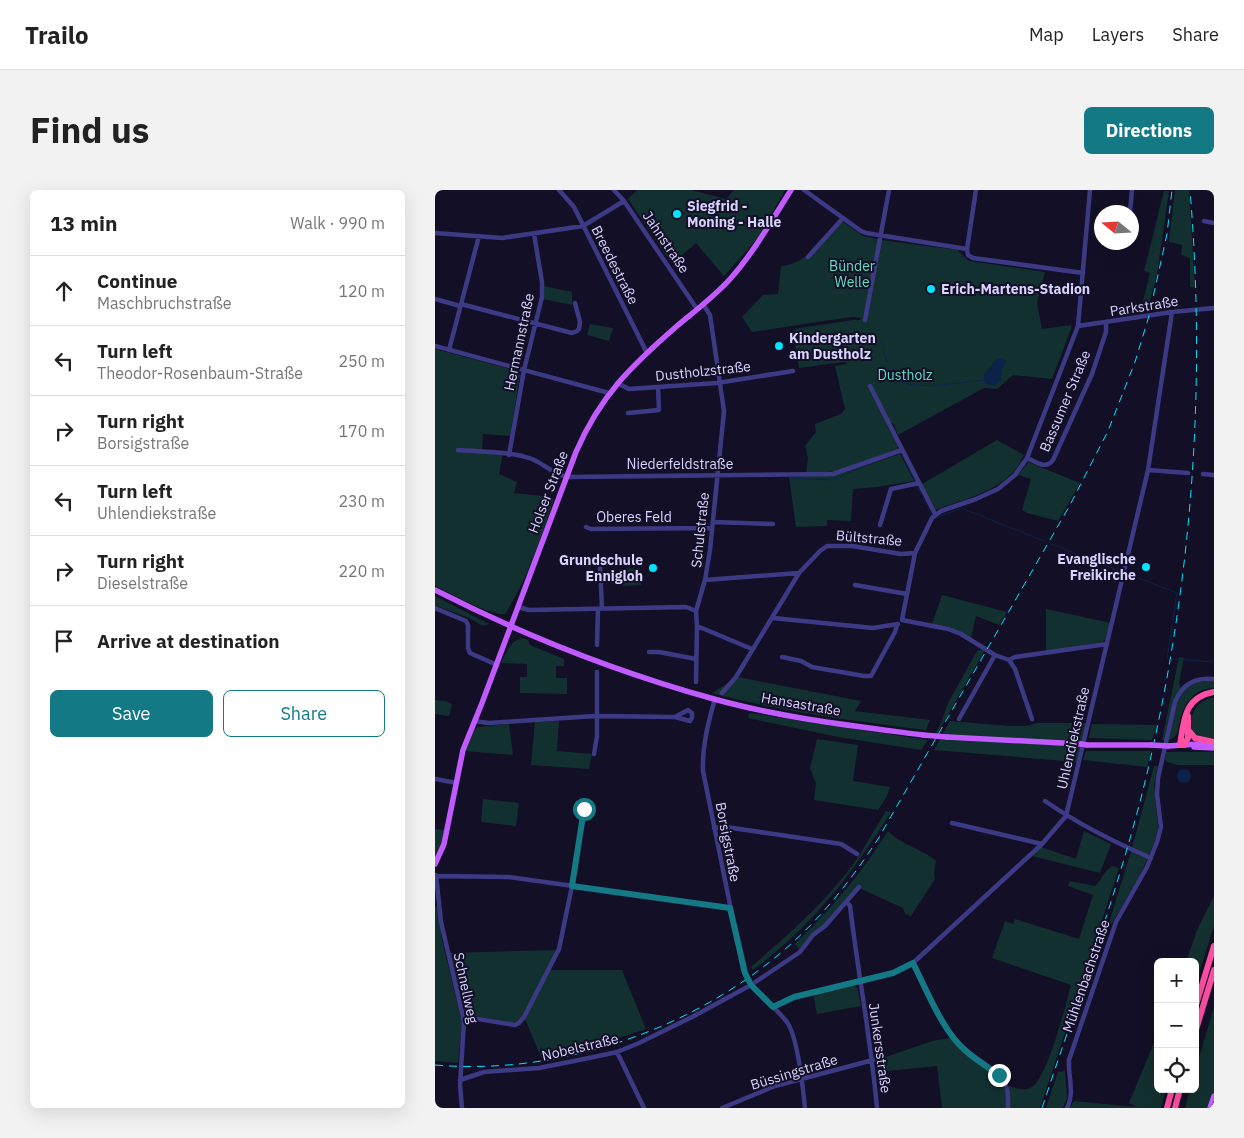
<!DOCTYPE html>
<meta charset="utf-8">
<style>
body{margin:0;font-family:"IBM Plex Sans",sans-serif;background:#f2f2f2;color:#222}
.controls{position:absolute;right:15px;bottom:15px;display:grid;overflow:hidden;border-radius:8px;box-shadow:0 5px 20px #0002}
.controls button{width:45px;height:45px;display:grid;place-items:center;padding:0;border:0;border-bottom:1px solid #e0e0e0;background:#fff;color:#222;font:25px sans-serif}
.compass{position:absolute;left:659px;top:15px;width:45px;height:45px;border-radius:50%;background:#fff;box-shadow:0 5px 20px #0002;rotate:288deg}
.stop{position:absolute;width:15px;height:15px;margin:-11px;border:4px solid #137a85;border-radius:50%;background:#fff}
.stop.end{background:#137a85;border-color:#fff;box-shadow:0 1px 5px #0008}
.list{margin:0;padding:0;list-style:none}
h2{display:flex;justify-content:space-between;align-items:center;height:65px;margin:0;padding:0 20px;font-size:21px}
h2 small{font-size:16px;font-weight:400;color:#767676}
.list li{display:grid;grid-template-columns:32px 1fr auto;gap:15px;align-items:center;box-sizing:border-box;height:70px;padding:0 20px;border-top:1px solid #e0e0e0}
.list b{display:block;font-size:19px;white-space:nowrap}
.list p{margin:0;font-size:16px;white-space:nowrap;color:#767676}
.list em{font-size:16px;font-style:normal;color:#767676}
.actions{display:flex;gap:10px;padding:15px 20px}
.actions a{flex:1;padding:11px 0;border:1px solid #137a85;border-radius:8px;text-align:center;font-size:18px;color:#137a85}
.actions .main{background:#137a85;color:#fff}
.icon{flex:none;width:28px;height:28px;fill:none;stroke:currentColor;stroke-width:2;stroke-linecap:round;stroke-linejoin:round}
.map{position:relative;flex:none;width:779px;height:918px;overflow:hidden;border-radius:8px}
header{display:flex;align-items:center;gap:30px;box-sizing:border-box;height:70px;padding:0 25px;background:#fff;border-bottom:1px solid #e0e0e0}
header strong{font-size:24px}
nav{display:flex;gap:28px;margin-inline-start:auto;font-size:18px}
.intro{display:flex;align-items:center;justify-content:space-between;box-sizing:border-box;height:120px;padding:0 30px}
h1{margin:0;font-size:35px}
.button{padding:12px 22px;border-radius:8px;background:#137a85;color:#fff;font-size:18px;font-weight:700}
main{display:flex;gap:30px;padding:0 30px}
aside{flex:1;background:#fff;border-radius:8px;box-shadow:0 5px 20px #0002}
.map>svg:first-child{display:block}
.green{fill:#12302f}
.water{fill:#0c2248}
.lines{fill:none;stroke-linecap:round;stroke-linejoin:round}
.stream{stroke:#0c2248;stroke-width:1}
.minor{stroke:#3d3a85;stroke-width:4.5}
.major{stroke:#c25bff;stroke-width:5.5}
.highway{stroke:#ff4fa3;stroke-width:6}
.rail{stroke:#00e5ff;stroke-width:1;stroke-dasharray:8 6;stroke-linecap:butt}
.major-bridge{stroke:#c25bff;stroke-width:5.5}
.route{stroke:#137a85;stroke-width:6}
.poi-dot{fill:#00e5ff;stroke:#130f26;stroke-width:2}
.labels{text-anchor:middle;dominant-baseline:central;stroke-width:4;stroke-linejoin:round;paint-order:stroke}
.poi-label{font-size:14px;font-weight:bold;fill:#d9d4ff;stroke:#130f26;text-anchor:start}
.street-label{font-size:14px;fill:#d9d4ff;stroke:#130f26}
.park-label{font-size:14px;fill:#5fe0c0;stroke:#130f26}
</style>
<header>
<strong>Trailo</strong>
<nav><a>Map</a><a>Layers</a><a>Share</a></nav>
</header>
<div class="intro"><h1>Find us</h1><a class="button">Directions</a></div>
<main>
<aside>
<h2>13 min<small>Walk · 990 m</small></h2>
<ul class="list">
<li><svg class="icon" aria-label="ahead" viewBox="0 0 24 24"><path d="M12 20V5M6 11l6-6 6 6"/></svg><div><b>Continue</b><p>Maschbruchstraße</p></div><em>120 m</em></li>
<li><svg class="icon" aria-label="left" viewBox="0 0 24 24"><path d="M17 20v-9H6M10 6l-5 5 5 5"/></svg><div><b>Turn left</b><p>Theodor-Rosenbaum-Straße</p></div><em>250 m</em></li>
<li><svg class="icon" aria-label="right" viewBox="0 0 24 24"><path d="M7 20v-9h11M14 6l5 5-5 5"/></svg><div><b>Turn right</b><p>Borsigstraße</p></div><em>170 m</em></li>
<li><svg class="icon" aria-label="left" viewBox="0 0 24 24"><path d="M17 20v-9H6M10 6l-5 5 5 5"/></svg><div><b>Turn left</b><p>Uhlendiekstraße</p></div><em>230 m</em></li>
<li><svg class="icon" aria-label="right" viewBox="0 0 24 24"><path d="M7 20v-9h11M14 6l5 5-5 5"/></svg><div><b>Turn right</b><p>Dieselstraße</p></div><em>220 m</em></li>
<li><svg class="icon" aria-label="arrive" viewBox="0 0 24 24"><path d="M6 21V4h12l-3 4 3 4H6"/></svg><div><b>Arrive at destination</b></div></li>
</ul>
<div class="actions"><a class="main">Save</a><a>Share</a></div>
</aside>
<div class="map">
<svg width="779" height="918" viewBox="0 0 779 918">
<rect width="100%" height="100%" fill="#130f26"/>
<!-- green -->
<path class="green" d="M202,0H256L291,9L299,0H350L323,48L289,86L261,53L237,74L193,9Z
M740,0H754L760,97H755V68L746,65L747,55L734,52Z
M729,1H734L722,84L712,122L705,123L715,83L709,81Z
M407,31L428,46L446,50L522,60L534,71L610,82L602,113L607,139L636,135V139L617,189L578,185L562,199L549,198L463,245L458,233L452,234L463,256L462,259L404,281L371,284L373,268L370,256L381,242L380,234L406,224L410,219L400,176L412,174L410,172L364,178L358,144L360,139L364,138L418,130H425L426,128L418,127L396,130L317,142L307,127L328,105L343,104L346,76C372,74 390,48 407,31Z
M109,96L137,102V115L108,109Z
M155,134L178,138L174,151L152,145Z
M0,159L82,181L85,185L75,246L48,244L47,261L68,263L64,284L82,292L79,303L108,306L119,309C106,347 92,391 70,424C55,426 15,403 0,396Z
M562,250L589,265C586,270 584,275 581,279C562,302 527,310 500,320L487,294Z
M465,264L479,291L442,297L418,299L416,331L392,330V336L361,337L354,287L403,285Z
M593,272L645,293L623,331L592,323L587,320L596,289L583,285Z
M205,378L206,395L188,396V379Z
M507,405L572,422L564,435L541,426L536,448L511,436L497,434Z
M0,406L54,434L48,436L34,428L0,415Z
M611,419L676,433L671,449L668,452L611,461Z
M88,448L93,450L95,455L129,469V476H121V488H132V504L85,503V487H92V474L66,473C72,462 75,450 88,448Z
M545,460H550L501,546H499L505,535L513,513L542,461Z
M744,467L749,468L744,492L747,502C756,492 766,491 779,491V498C760,498 749,513 745,530C743,537 744,545 738,548C735,551 730,550 727,550Z
M303,487L426,511L420,521L495,530L491,540C419,531 347,522 277,503Z
M775,508H779V549C772,548 765,548 760,543C756,540 757,540 757,536C755,522 762,513 775,508Z
M0,510L11,511L17,514L14,526L0,524Z
M314,523L493,550L486,560L403,547L313,528Z
M124,531L122,561L157,564L154,579L96,575L100,532Z
M515,531L575,536H592L603,533H651L642,572L499,560Z
M74,534L78,565L30,561L39,540L43,537Z
M657,534L722,535L717,550L654,548Z
M382,549L423,555L418,591L455,597L451,608L443,620L379,610L381,594L375,578Z
M651,561H716L712,577L648,570Z
M731,562H779V575H743L732,572L730,569Z
M719,576H723L719,594L723,638L719,654L704,687L675,737L673,736L697,658Z
M48,609L84,613L81,636L46,632Z
M451,621L456,622C415,687 379,734 318,780L316,777C355,743 396,708 425,664C434,650 442,635 451,621Z
M0,639L9,640L7,651L0,666Z
M453,641C466,655 486,658 501,671L499,683L500,689L476,726L470,724L468,718L424,698L365,761L360,754C396,719 426,684 453,641Z
M649,641L676,654L665,683L597,666L606,657L641,669Z
M677,676L684,678L605,918H574V896C581,898 590,902 597,897C612,888 631,815 636,795L557,768L570,731L578,734L580,729L644,749L658,705L633,696L635,691L660,696C667,689 669,681 677,676Z
M779,706V736L760,796V772H751L762,740Z
M0,716L2,717L7,750L27,832L23,873L0,871Z
M122,760L87,827L82,832L77,833L30,824L15,763Z
M114,780H187L211,839L152,858L106,867L90,829Z
M417,795L422,797L426,816L382,824L378,804Z
M779,817V918H750L755,899H760V881Z
M723,843V899H731L726,918H634L639,911L702,917L694,913Z
M515,848L525,859L561,886L568,894L572,907L571,918H507L502,876L442,882V870L497,851Z
M630,881L632,908L628,918H611L623,882Z"/>
<!-- water -->
<path class="water" d="M563,168H567L571,171L566,182V190L560,195H553L549,192V184Z
M742 586a7 7 0 1 1 14 0a7 7 0 1 1-14 0Z"/>
<g class="lines">
<!-- stream -->
<path class="stream" d="M447,152C449,160 448,165 452,172
M455,180L462,191C489,200 521,193 548,190
M465,263L468,267L480,291
M358,288L396,290
M399,289L445,270
M482,296L486,304
M488,308L491,313
M493,318L496,324
M503,327L526,318L609,351
M616,354L688,382
M691,383L742,403L732,468H733
M741,469L779,472"/>
<!-- minor -->
<path class="minor" d="M124,0L139,17L212,163
M179,0L189,11L262,119
M369,0L426,41L431,43L532,59L533,65L538,68L648,83
M695,22L697,0
M769,31L779,33
M0,43L67,48L148,36L189,11
M532,59L541,0
M373,67L408,28
M0,109L25,116
M26,114L137,143L142,141L144,139L145,132L140,113
M430,130L454,0
M643,136L737,122L779,118
M0,156L174,203
M14,160L44,46
M182,193L194,199L223,197L282,193L358,181
M435,196L500,324
M193,223L224,220L223,197
M23,260C47,262 75,261 97,269C109,274 118,284 132,287L398,284L467,260
M74,265L89,180L107,107V92L99,44
M592,268C601,272 611,280 618,270L657,184L671,142V133
M713,280L753,283
M768,284L779,285
M278,332L338,334
M445,335L456,299L484,293
M151,337L156,339L277,338
M165,376L167,419
M270,390L364,383
M420,395L472,404
M83,417L94,420L251,417L261,421
M0,418L31,431L33,435V458L35,463L62,475
M338,428L438,438L463,434
M467,430L480,363L497,328L506,321L541,309L563,299L580,285L592,268L643,136L655,0
M467,430L513,439L526,444L560,465L574,470L580,479L597,529
M262,436L317,459
M162,455L163,419
M214,462H224L261,469
M347,467L366,471L377,477L429,486H436L460,442L462,435
M574,470L580,467L672,454
M261,492L262,436L261,421L270,390L275,360L289,221L275,125L268,114
M287,503L301,487L364,383L385,361L392,356H417L466,364L480,363
M280,509C273,532 267,557 268,581L308,779C315,801 338,814 352,832C363,847 368,898 370,918
M524,529L560,465
M39,531L54,533L160,526L240,527L253,520L257,523V528L255,531L240,527
M159,564L162,546V482
M0,589L22,593
M610,611C643,634 679,652 716,668
M517,633L607,654
M279,638L291,637L406,654L422,664
M1,685L6,732L29,831L25,895L27,918
M1,686L74,687L295,718
M412,712L415,716C423,783 436,850 442,918
M478,773C490,795 506,835 523,853C535,866 556,875 567,889C574,896 573,909 573,918
M338,817L359,807L458,783L478,773L607,654L631,626L713,280L737,122
M28,829H43L80,835L84,833L89,827L124,759L137,696L149,619
M182,862L209,918
M25,890L49,882L104,878L154,868L182,862L204,853L259,826L316,795L365,762L378,745L390,736L424,697
M287,918L340,896L438,870
M632,918C640,903 633,887 634,870L681,732L712,677L722,652L726,637L722,604L723,588L740,512C747,494 760,487 779,489"/>
<!-- major -->
<path class="major" d="M0,400C90,446 182,482 279,509C347,528 419,536 488,545
M512,547L646,554
M652,555H716
M733,556L778,553
M759,557L779,558
M0,674L9,654L28,560L47,513L141,262C165,206 196,176 242,136C260,121 280,106 296,88C319,62 337,30 356,0
M775,918L779,906"/>
<!-- highway -->
<path class="highway" d="M754,541L760,548L779,552
M745,555C749,530 749,507 779,502
M749,555L753,548V526
M760,818L779,756
M760,843L779,780
M732,918L737,899
M740,918L745,899"/>
<!-- rail -->
<path class="rail" d="M0,875C139,887 292,828 386,724C407,701 426,675 443,649L635,315L673,241L700,172L714,126L732,44L737,0
M607,918C641,815 679,713 706,608C756,409 772,204 755,0"/>
<!-- major-bridge -->
<path class="major-bridge" d="M488,545L512,547
M646,554L652,555
M716,555L733,556"/>
</g>
<g class="lines">
<!-- route -->
<path class="route" d="M149,619L137,696L295,718L310,783L316,795L338,817L359,807L458,783L478,773C490,797 504,831 521,851C533,865 549,875 564,885"/>
</g>
<!-- markers -->
<g class="poi-dot">
<circle cx="242" cy="24" r="5"/>
<circle cx="496" cy="99" r="5"/>
<circle cx="344" cy="156" r="5"/>
<circle cx="711" cy="377" r="5"/>
<circle cx="218" cy="378" r="5"/>
</g>
<g class="labels">
<!-- poi labels -->
<g class="poi-label">
<text x="252" y="16">Siegfrid -<tspan x="252" dy="16">Moning - Halle</tspan></text>
<text x="506" y="99">Erich-Martens-Stadion</text>
<text x="354" y="148">Kindergarten<tspan x="354" dy="16">am Dustholz</tspan></text>
<text x="701" y="369" text-anchor="end">Evanglische<tspan x="701" dy="16">Freikirche</tspan></text>
<text x="208" y="370" text-anchor="end">Grundschule<tspan x="208" dy="16">Ennigloh</tspan></text>
</g>
<!-- street labels -->
<g class="street-label">
<text transform="translate(231 52) rotate(56)">Jahnstraße</text>
<text transform="translate(180 75) rotate(63)">Breedestraße</text>
<text transform="translate(709 116) rotate(-9)">Parkstraße</text>
<text transform="translate(84 152) rotate(-78)">Hermannstraße</text>
<text transform="translate(268 181) rotate(-6)">Dustholzstraße</text>
<text transform="translate(630 211) rotate(-67)">Bassumer Straße</text>
<text x="245" y="274">Niederfeldstraße</text>
<text transform="translate(113 302) rotate(-69)">Holser Straße</text>
<text x="199" y="327">Oberes Feld</text>
<text transform="translate(265 340) rotate(-84)">Schulstraße</text>
<text transform="translate(434 348) rotate(5)">Bültstraße</text>
<text transform="translate(366 514) rotate(10)">Hansastraße</text>
<text transform="translate(638 548) rotate(-77)">Uhlendiekstraße</text>
<text transform="translate(293 652) rotate(79)">Borsigstraße</text>
<text transform="translate(651 786) rotate(-71)">Mühlenbachstraße</text>
<text transform="translate(31 798) rotate(78)">Schnellweg</text>
<text transform="translate(145 857) rotate(-13)">Nobelstraße</text>
<text transform="translate(445 858) rotate(82)">Junkersstraße</text>
<text transform="translate(359 882) rotate(-17)">Büssingstraße</text>
</g>
<!-- park labels -->
<g class="park-label">
<text x="417" y="76">Bünder<tspan x="417" dy="16">Welle</tspan></text>
<text x="470" y="185">Dustholz</text>
</g>
</g>
</svg>
<div class="controls">
<button>+</button>
<button>−</button>
<button><svg class="icon" aria-label="locate" viewBox="0 0 24 24"><circle cx="12" cy="12" r="6"/><path d="M12 2v4M12 18v4M2 12h4M18 12h4"/></svg></button>
</div>
<svg class="compass" viewBox="-18 -18 36 36"><path d="M0-13l5 13h-10z" fill="#e53935"/><path d="M0 13l5-13h-10z" fill="#767676"/></svg>
<div class="stop" style="left:149px;top:619px"></div>
<div class="stop end" style="left:564px;top:885px"></div>
</div>
</main>
